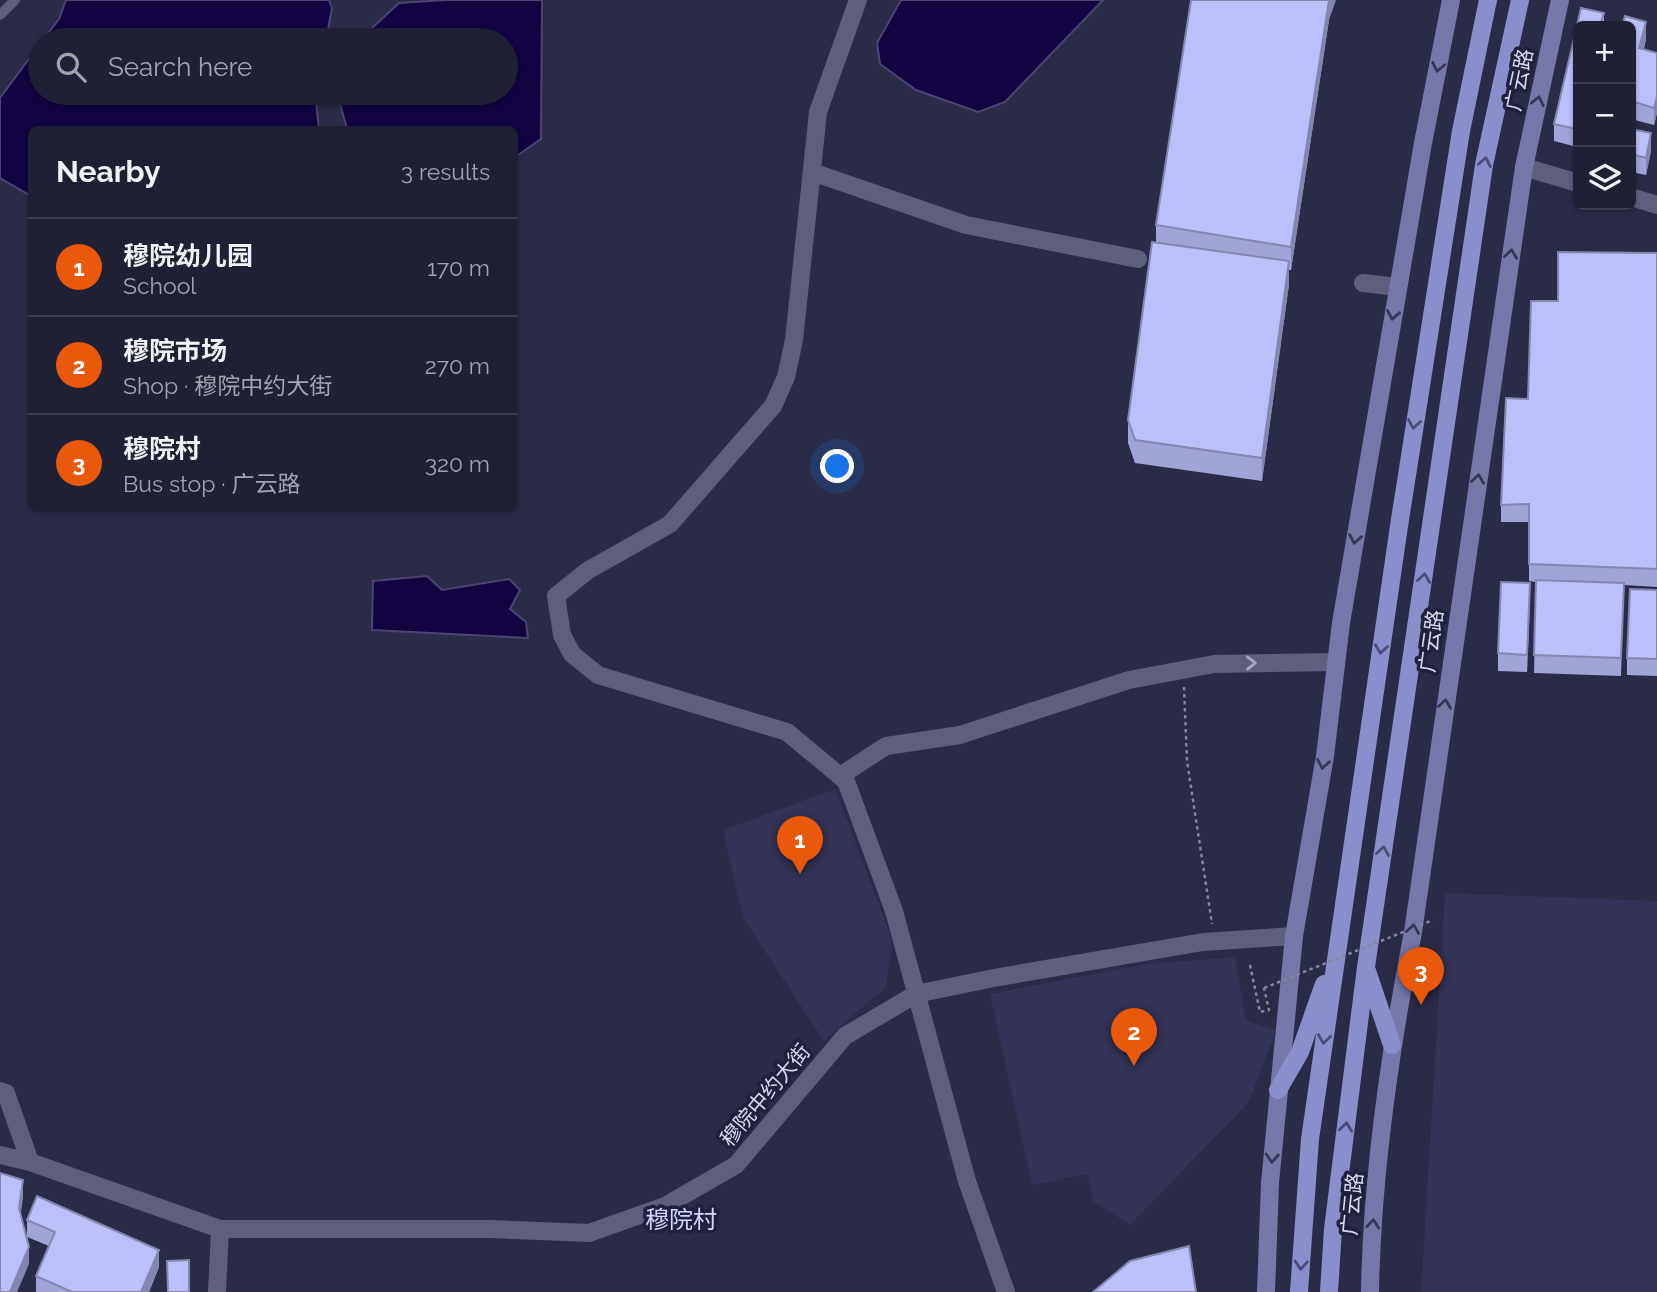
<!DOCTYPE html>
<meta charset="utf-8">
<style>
body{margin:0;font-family:Raleway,"Noto Sans SC",sans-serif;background:#2d2d41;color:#f1f3f6}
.controls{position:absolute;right:21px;top:21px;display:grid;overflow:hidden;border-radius:10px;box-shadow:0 2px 5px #0004}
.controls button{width:63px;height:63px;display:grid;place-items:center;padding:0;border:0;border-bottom:2px solid #3d3e50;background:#202035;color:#f1f3f6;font:35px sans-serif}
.you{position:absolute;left:838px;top:467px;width:24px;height:24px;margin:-18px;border:5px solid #fff;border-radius:50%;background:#1a73e8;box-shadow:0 0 0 10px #1a73e833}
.badge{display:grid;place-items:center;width:46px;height:46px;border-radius:50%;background:#ea580c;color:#fff;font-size:23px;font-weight:700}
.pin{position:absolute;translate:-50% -58px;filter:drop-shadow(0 2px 4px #0008)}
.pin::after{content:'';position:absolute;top:37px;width:24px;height:21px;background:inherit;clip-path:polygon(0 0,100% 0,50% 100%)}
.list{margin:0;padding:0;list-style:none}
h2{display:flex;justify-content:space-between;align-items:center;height:91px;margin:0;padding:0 28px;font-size:30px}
h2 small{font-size:23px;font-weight:400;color:#a2a3ad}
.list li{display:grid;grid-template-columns:46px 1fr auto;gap:21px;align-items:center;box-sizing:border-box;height:98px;padding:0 28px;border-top:2px solid #3d3e50}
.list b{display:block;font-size:26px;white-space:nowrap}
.list p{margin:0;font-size:23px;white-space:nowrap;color:#a2a3ad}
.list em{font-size:23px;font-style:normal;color:#a2a3ad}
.icon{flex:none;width:38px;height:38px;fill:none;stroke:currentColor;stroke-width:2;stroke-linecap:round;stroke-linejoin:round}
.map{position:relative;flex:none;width:1657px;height:1292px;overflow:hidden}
.search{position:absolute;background:#202035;box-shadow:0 2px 5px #0004;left:28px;top:28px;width:490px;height:77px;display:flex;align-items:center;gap:18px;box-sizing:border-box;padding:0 24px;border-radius:38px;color:#a2a3ad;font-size:26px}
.panel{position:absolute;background:#202035;box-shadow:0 2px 5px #0004;left:28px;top:126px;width:490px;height:385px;border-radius:10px}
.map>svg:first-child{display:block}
.built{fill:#323355}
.water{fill:#110440;stroke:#4d4474;stroke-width:2}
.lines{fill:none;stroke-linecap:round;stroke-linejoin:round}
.path{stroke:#85869d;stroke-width:2.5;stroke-dasharray:3.5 3.5;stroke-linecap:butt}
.lane{stroke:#5d5f7c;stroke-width:10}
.street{stroke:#5d5f7c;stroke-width:18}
.secondary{stroke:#7679a8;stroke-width:18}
.primary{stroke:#8a8eca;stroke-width:18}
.path-bridge{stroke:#85869d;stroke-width:2.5;stroke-dasharray:3.5 3.5;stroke-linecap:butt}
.wall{fill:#a1a4d7}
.shaded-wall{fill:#8386af}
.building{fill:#bbbffa;stroke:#8386af;stroke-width:2}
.oneway{stroke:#363757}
.oneway2{stroke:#4a4d75}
.oneway3{stroke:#a7a9bf}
.labels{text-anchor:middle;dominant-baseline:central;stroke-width:7;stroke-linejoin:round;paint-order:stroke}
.street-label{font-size:21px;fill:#d8daec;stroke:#20213c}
.quarter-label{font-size:24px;fill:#d5d8fc;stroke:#20213c}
</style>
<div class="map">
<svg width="1657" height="1292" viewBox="0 0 1657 1292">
<rect width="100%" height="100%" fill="#2a2b47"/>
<!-- built -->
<path class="built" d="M835,789L892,939L886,987L824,1041L743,918L723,830Z
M1445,893L1657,901V1292H1421Z
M1235,957L1246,1020L1276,1030L1249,1102L1130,1225L1093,1201L1087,1174L1032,1185L990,994L1146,964Z"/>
<!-- water -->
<path class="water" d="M66,0H329L332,8L326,40H43L59,19Z
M446,0H542L541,139L515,157L514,130L347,129L340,104L343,93H506V40H359L399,3Z
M901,0H1103L1005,102L978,112L916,90L880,64L877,43Z
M40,44V93H315L319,129L32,130L31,196L0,178V98Z
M427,576L442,590L509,579L520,590L510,609L526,622L528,638L372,630L373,581Z"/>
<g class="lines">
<!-- path -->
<path class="path" d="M1184,687L1187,761L1212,924
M1250,965L1260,1012L1269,1010L1264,988"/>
<!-- lane -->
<path class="lane" d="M0,15L15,0"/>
<!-- street -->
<path class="street" d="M858,0L818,112L794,340L786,377L773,406L670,524L587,571L556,596L562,635L572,654L598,675L787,732L846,781L894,911L967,1181L1006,1292
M1524,167L1578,183
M812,172L966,225L1138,259
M1631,197L1657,205
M1363,283L1398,287
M840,776L886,746L960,735L1129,680L1214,664L1336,662
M0,1091L6,1093L30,1162
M0,1155L30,1162L220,1229H489L589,1233L665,1206L736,1165L845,1036L916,994L994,978L1203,942L1294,936
M217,1292L220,1229"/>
<!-- secondary -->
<path class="secondary" d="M1266,1292L1270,1183L1294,936L1325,756L1341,623L1423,143L1451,0
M1370,1292C1372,1171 1390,1050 1413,932L1524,167L1560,0"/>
<!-- primary -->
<path class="primary" d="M1367,971L1392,1045
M1278,1090L1300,1052L1324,984
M1299,1292L1310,1139L1399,526L1461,131L1488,0
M1329,1292L1333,1229L1366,967L1484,165L1520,0"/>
<!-- path-bridge -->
<path class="path-bridge" d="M1264,988L1433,920"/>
</g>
<!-- wall -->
<path class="wall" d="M1581,8L1604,13V26H1578V139L1577,147L1554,141V124Z
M1329,20L1291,270H1289V284L1262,481L1135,463L1128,443V420L1156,242V225Z
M1631,26L1646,39L1644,49L1657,53V113L1654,125L1631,119Z
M1631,129L1651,151L1646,175L1631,172Z
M1657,253V587L1624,585L1621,676L1534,673L1536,582L1529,581V522H1501V505L1528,399L1558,301Z
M1657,590V676L1627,675V658Z
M1530,600L1527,672L1498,671V653Z
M27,1220L159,1267L149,1292H36V1276L49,1246L27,1237Z"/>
<!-- shaded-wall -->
<path class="shaded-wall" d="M1329,0H1336L1329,20L1291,270V247Z
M1646,22V39L1639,66V48Z
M1657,96V113L1654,125V108Z
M1578,122V139L1577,147V129Z
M1651,133V151L1646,175V158Z
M1289,261V284L1262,481V458Z
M1530,583V600L1527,672V655Z
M23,1180V1198L19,1226V1208Z
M29,1247V1264L17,1292H10Z
M159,1250V1267L149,1292H141Z"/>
<!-- building -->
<path class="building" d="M1191,0H1329L1291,247L1156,225Z
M1581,8L1604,13L1600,26H1578V122L1577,129L1554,124Z
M1625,16L1646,22L1639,48L1657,53V96L1654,108L1631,101V26H1622Z
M1631,129L1651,133L1646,158L1631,154Z
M1152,242L1289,261L1262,458L1135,440L1128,420Z
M1558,252L1657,253V569L1529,564V504L1501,505L1506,398L1528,399L1531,301H1558Z
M1536,580L1624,583L1621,658L1534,655Z
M1501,582L1530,583L1527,655L1498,653Z
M1630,589L1657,590V659L1627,658Z
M0,1173L23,1180L19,1208L29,1247L10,1292H0Z
M37,1196L159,1250L141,1292H72L36,1276L55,1232L27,1220Z
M1189,1246L1196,1292H1093L1130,1261Z
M189,1260V1292H168L167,1261Z"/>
<!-- one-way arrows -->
<defs><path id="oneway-chevron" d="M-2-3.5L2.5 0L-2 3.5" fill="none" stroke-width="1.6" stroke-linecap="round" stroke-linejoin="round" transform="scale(1.75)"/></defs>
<g class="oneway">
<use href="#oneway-chevron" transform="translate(1438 67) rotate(101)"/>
<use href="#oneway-chevron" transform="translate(1538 101) rotate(-78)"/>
<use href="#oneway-chevron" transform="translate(1511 254) rotate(-82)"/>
<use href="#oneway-chevron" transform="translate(1393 315) rotate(100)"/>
<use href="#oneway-chevron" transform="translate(1478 479) rotate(-82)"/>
<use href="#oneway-chevron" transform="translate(1355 539) rotate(100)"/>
<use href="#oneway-chevron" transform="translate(1445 704) rotate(-82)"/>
<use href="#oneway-chevron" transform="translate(1323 764) rotate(100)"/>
<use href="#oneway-chevron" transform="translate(1413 929) rotate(-81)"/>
<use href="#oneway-chevron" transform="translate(1272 1158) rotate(95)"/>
<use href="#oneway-chevron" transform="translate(1373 1224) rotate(-84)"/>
</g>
<g class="oneway2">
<use href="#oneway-chevron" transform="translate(1485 162) rotate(-79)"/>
<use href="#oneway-chevron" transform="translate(1414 424) rotate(99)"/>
<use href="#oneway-chevron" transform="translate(1424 578) rotate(-81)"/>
<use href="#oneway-chevron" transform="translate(1381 649) rotate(98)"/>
<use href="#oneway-chevron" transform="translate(1383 851) rotate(-81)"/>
<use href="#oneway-chevron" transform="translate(1324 1039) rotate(98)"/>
<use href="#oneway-chevron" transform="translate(1346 1127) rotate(-83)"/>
<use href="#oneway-chevron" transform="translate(1301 1265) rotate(94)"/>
</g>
<use class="oneway3" href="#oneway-chevron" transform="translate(1251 663) rotate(-1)"/>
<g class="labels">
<!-- street labels -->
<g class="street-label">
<text transform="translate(1519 80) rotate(-78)">广云路</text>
<text transform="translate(1431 641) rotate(-82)">广云路</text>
<text transform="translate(765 1095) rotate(-50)">穆院中约大街</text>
<text transform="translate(1352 1204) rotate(-84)">广云路</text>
</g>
<!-- quarter labels -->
<g class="quarter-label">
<text x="681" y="1219">穆院村</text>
</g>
</g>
</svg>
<div class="controls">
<button>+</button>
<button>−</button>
<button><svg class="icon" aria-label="layers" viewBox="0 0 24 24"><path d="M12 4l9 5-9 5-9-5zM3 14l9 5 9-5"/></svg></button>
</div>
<div class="you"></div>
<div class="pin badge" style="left:800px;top:874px">1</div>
<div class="pin badge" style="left:1134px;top:1066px">2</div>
<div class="pin badge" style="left:1421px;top:1005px">3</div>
<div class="search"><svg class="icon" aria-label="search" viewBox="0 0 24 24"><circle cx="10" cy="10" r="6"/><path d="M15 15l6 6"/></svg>Search here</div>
<section class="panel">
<h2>Nearby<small>3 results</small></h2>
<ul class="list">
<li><span class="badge">1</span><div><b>穆院幼儿园</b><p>School</p></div><em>170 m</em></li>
<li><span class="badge">2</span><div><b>穆院市场</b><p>Shop · 穆院中约大街</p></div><em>270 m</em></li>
<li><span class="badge">3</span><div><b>穆院村</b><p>Bus stop · 广云路</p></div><em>320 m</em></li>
</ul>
</section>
</div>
